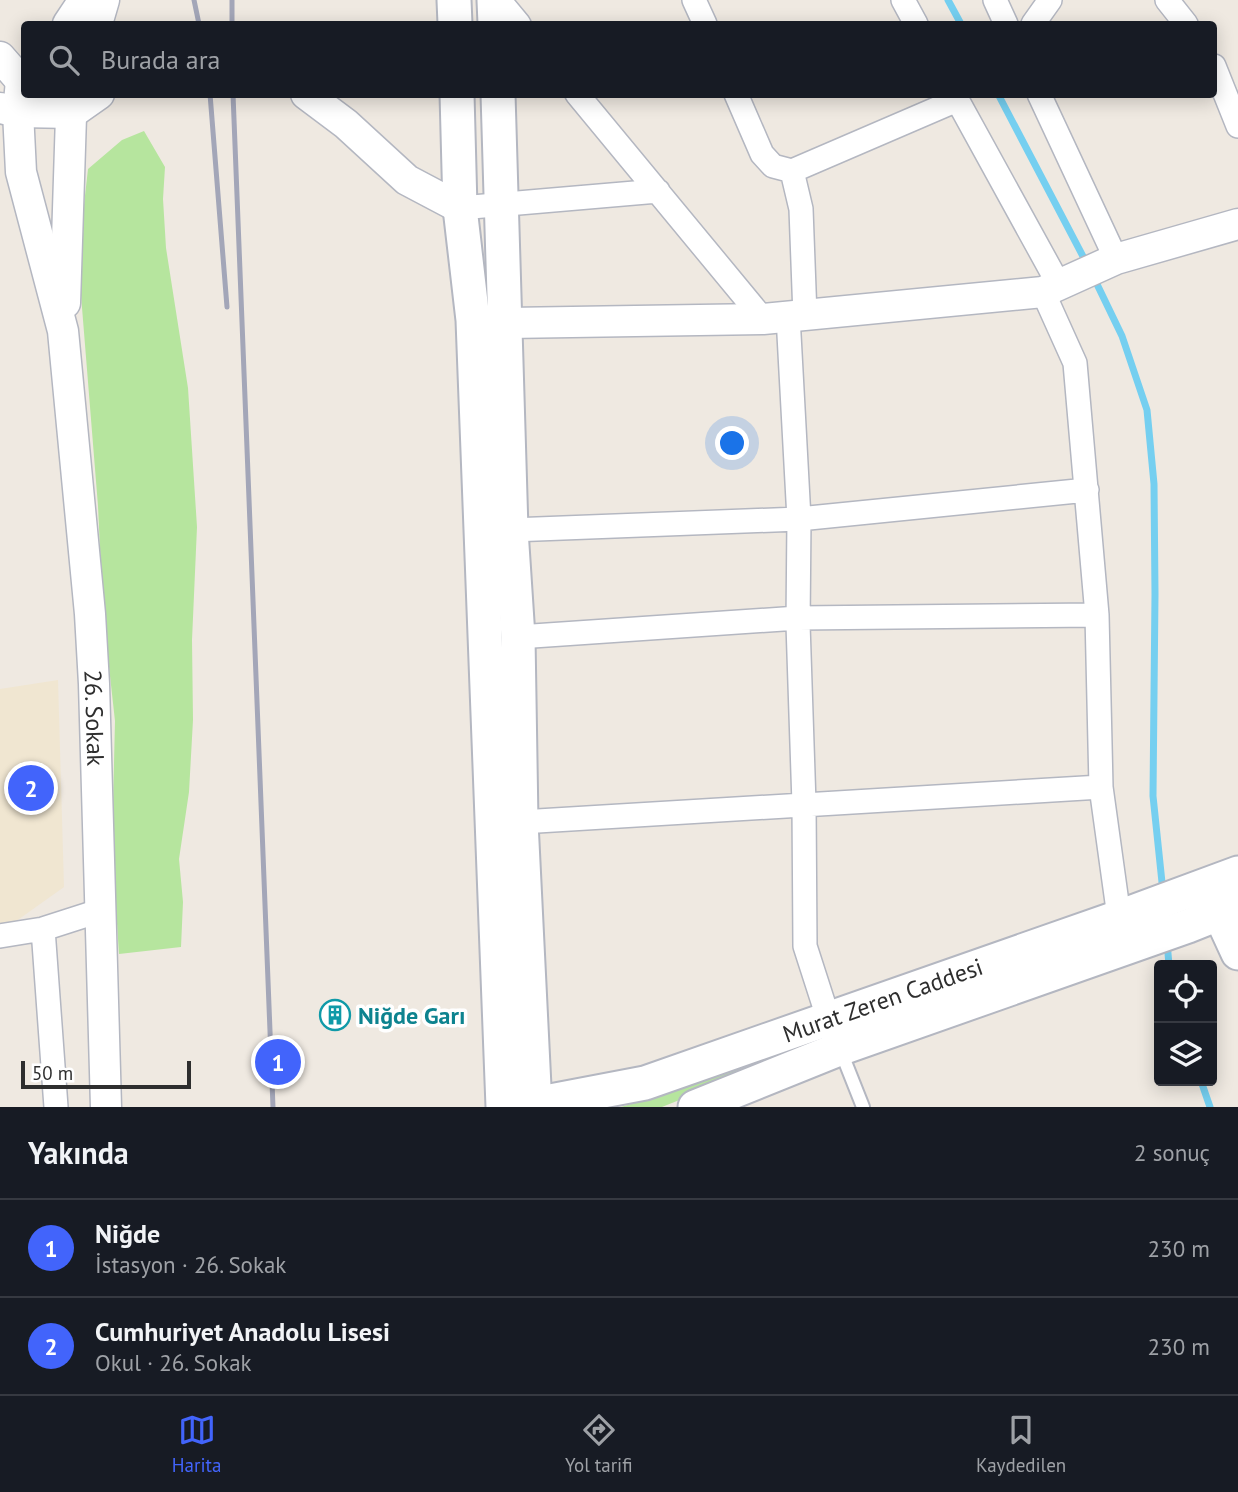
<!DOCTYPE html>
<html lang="tr">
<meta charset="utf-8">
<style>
body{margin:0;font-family:"PT Sans",sans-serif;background:#242831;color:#f1f3f6}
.controls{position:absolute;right:21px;bottom:21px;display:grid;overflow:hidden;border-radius:7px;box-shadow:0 4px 18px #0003}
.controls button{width:63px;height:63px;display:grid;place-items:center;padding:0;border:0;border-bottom:2px solid #363941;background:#171b24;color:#f1f3f6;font:35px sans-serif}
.scale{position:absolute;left:21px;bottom:18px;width:170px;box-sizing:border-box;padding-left:7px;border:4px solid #2e2e2e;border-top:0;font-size:19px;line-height:24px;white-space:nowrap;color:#2e2e2e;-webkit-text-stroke:5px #fff;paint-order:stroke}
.you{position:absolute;left:733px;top:444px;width:24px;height:24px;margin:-18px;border:5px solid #fff;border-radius:50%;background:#1a73e8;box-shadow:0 0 0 10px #1a73e833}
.badge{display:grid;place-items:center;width:46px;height:46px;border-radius:50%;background:#4264fb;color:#fff;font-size:23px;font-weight:700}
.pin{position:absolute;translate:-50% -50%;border:4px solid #fff;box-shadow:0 2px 7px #0006}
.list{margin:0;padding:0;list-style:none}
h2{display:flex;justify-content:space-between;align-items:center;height:91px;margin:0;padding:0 28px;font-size:30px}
h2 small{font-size:23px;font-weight:400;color:#9ea1a6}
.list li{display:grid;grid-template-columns:46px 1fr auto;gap:21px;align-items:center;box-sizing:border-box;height:98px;padding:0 28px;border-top:2px solid #363941}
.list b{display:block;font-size:26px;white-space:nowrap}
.list p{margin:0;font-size:23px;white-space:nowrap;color:#9ea1a6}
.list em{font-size:23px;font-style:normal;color:#9ea1a6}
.icon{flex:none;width:38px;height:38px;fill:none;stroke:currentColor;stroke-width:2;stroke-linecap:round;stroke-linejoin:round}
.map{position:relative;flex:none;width:1238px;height:1107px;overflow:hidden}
.search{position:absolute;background:#171b24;box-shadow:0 4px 18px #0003;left:21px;right:21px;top:21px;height:77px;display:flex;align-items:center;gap:18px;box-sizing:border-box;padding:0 24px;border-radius:7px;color:#9ea1a6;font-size:26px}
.sheet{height:287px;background:#171b24}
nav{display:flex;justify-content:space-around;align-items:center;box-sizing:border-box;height:98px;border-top:2px solid #363941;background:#171b24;font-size:19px;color:#9ea1a6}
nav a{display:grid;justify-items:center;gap:4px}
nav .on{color:#4264fb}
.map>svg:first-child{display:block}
.education{fill:#f0e6d1}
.green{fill:#b6e59e}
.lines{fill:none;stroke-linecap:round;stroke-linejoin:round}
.stream{stroke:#75cff0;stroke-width:7}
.service-casing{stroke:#b4b7c1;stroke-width:16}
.minor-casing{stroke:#b4b7c1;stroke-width:26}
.tertiary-casing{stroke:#b4b7c1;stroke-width:33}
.secondary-casing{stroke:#b4b7c1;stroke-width:37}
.service{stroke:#fff;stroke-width:12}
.minor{stroke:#fff;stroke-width:23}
.tertiary{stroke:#fff;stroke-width:30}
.secondary{stroke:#fff;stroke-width:33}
.rail{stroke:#a3a6b8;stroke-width:5}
.labels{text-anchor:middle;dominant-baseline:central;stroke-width:7;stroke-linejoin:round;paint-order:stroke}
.street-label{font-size:24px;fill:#2e2e2e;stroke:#fff}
.culture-label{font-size:24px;font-weight:bold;fill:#0d838f;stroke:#fff;text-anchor:start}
</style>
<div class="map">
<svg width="1238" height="1107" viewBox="0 0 1238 1107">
<rect width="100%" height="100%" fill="#efe9e1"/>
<!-- education -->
<path class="education" d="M58,680L64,887L12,924L0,926V689Z"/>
<!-- green -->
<path class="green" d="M144,131L165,167L163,199L166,248L188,388L197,527L192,640L193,720L189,792L179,859L183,902L181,947L119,954L112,848L115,721L103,613L98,506L78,258L88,169L122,140Z
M803,1045L804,1050L662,1107H621L680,1089Z"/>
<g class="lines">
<!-- stream -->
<path class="stream" d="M948,0L961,24
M998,94L1087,264
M1094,278L1122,336L1147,410L1154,484L1155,594L1153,796L1163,892
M1167,942L1169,965
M1201,1081L1210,1107"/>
<!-- service casing -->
<g class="service-casing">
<path id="service" d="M840,1049L863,1107"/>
</g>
<!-- minor casing -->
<g class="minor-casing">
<path id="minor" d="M499,0L519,24
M694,0L705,24
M903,0L916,24
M995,0L1006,24
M1167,0L1186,24
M1033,24L1050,0
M1214,66L1238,126
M577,94L763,319
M736,94L762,154L773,166L792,171L957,100
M954,94L1059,285
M1039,94L1116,259
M792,171L801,209L805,316
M460,208L658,191
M1043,292L1075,363L1097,615L1101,787L1119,917
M788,316L799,519L798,624L804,804L805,946L833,1033
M511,530L799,519L1087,490
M518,637L798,618L1097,615
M521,822L1101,787
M43,929L56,1107
M0,936L43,929L99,911"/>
</g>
<!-- tertiary casing -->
<g class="tertiary-casing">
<g id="tertiary">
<path d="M68,24L84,0"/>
<path d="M97,24L104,0"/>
<path d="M0,57L21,81"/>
<path id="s1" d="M24,77L21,81L18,112L21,172L63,331L90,614L94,684L106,1107"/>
<path d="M306,94L346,124L407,180L460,208"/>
<path d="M0,108L18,112L72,113L99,94"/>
<path d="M65,303L71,116L78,94"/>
<path d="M482,321L507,323L763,319L1043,292L1116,259L1238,224"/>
</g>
</g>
<!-- secondary casing -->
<g class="secondary-casing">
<g id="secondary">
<path d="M454,0L455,24"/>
<path d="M494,0L495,24"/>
<path d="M457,94L460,208L473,320L503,1107"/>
<path d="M498,94L511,530L518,637L521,822L535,1107"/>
<path d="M1228,893L1220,914L1238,953"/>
<path id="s2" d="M519,1107L645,1083L1119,917L1238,873"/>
<path d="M695,1107L839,1049L1188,926L1238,906"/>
</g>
</g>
<!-- service -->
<use href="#service" class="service"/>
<!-- minor -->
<use href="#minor" class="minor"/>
<!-- tertiary -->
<use href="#tertiary" class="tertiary"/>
<!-- secondary -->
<use href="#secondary" class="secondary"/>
<!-- rail -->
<path class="rail" d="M194,0L199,24
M232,24V0
M210,94L227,307
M233,94L273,1107"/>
</g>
<!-- icons -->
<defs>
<g id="building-ring" transform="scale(1.575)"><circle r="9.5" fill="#fff" stroke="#0f9aa8" stroke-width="1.5"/><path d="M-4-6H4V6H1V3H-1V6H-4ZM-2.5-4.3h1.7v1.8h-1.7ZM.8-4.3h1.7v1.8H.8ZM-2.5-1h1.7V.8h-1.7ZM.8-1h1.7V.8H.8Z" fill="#0f9aa8"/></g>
</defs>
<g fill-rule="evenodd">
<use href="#building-ring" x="335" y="1015"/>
</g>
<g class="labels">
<!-- street labels -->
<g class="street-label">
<text stroke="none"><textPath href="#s1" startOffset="649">26. Sokak</textPath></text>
<text stroke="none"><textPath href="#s2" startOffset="380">Murat Zeren Caddesi</textPath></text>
</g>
<!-- culture labels -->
<g class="culture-label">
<text x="358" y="1015">Niğde Garı</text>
</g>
</g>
</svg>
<div class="controls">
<button><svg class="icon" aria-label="locate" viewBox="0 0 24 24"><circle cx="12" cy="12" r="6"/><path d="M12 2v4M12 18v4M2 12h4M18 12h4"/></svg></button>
<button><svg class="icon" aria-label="layers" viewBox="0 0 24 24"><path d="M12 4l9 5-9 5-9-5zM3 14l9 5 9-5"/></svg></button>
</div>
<div class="scale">50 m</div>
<div class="you"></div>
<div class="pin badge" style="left:278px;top:1062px">1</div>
<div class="pin badge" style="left:31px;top:788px">2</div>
<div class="search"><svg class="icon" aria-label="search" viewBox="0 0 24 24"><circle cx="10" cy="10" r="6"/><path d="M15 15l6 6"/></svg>Burada ara</div>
</div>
<section class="sheet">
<h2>Yakında<small>2 sonuç</small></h2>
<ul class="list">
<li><span class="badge">1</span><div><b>Niğde</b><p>İstasyon · 26. Sokak</p></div><em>230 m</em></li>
<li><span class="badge">2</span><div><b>Cumhuriyet Anadolu Lisesi</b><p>Okul · 26. Sokak</p></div><em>230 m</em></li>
</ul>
</section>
<nav>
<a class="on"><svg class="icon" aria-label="map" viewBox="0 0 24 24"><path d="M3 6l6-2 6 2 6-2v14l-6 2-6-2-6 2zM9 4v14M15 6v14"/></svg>Harita</a>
<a><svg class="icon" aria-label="directions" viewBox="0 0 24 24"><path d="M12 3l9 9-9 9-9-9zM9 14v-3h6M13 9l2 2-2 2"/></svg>Yol tarifi</a>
<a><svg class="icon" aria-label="saved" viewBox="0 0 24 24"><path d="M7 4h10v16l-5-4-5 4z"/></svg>Kaydedilen</a>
</nav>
